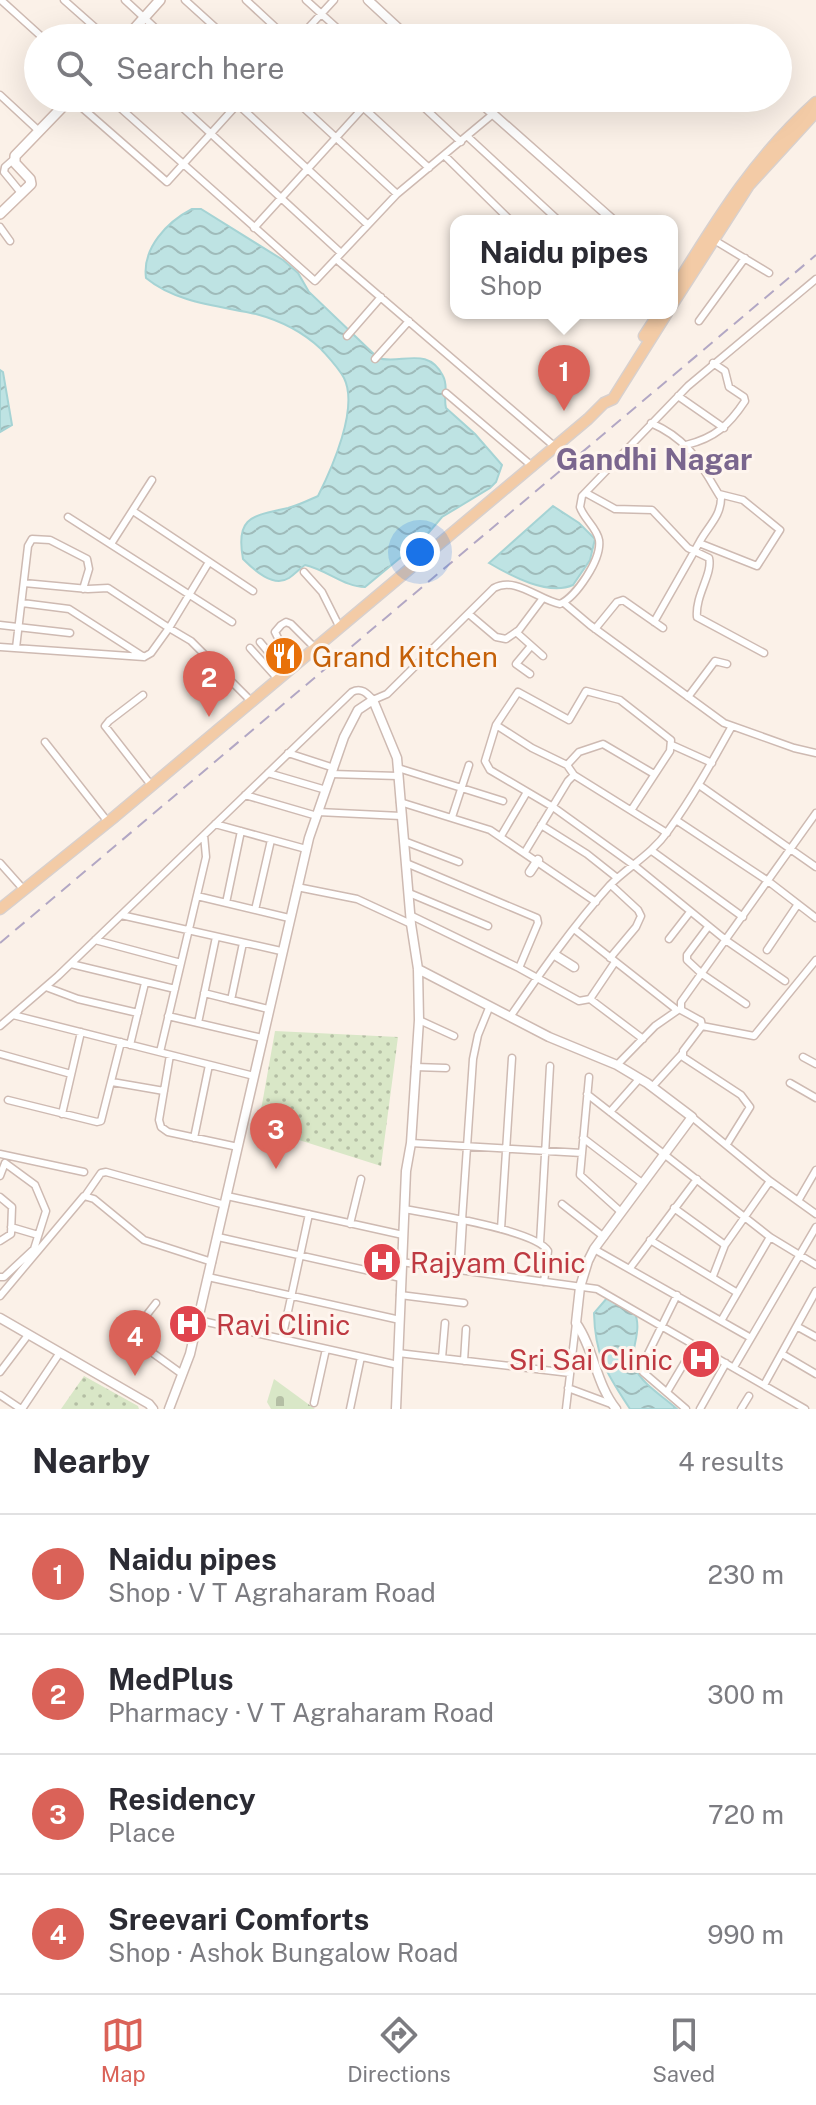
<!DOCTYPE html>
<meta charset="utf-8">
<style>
body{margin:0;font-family:"Public Sans",sans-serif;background:#f2f2f3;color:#2b2b33}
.you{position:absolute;left:420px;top:552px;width:28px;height:28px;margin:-20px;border:6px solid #fff;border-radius:50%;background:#1a73e8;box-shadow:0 0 0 12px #1a73e833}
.badge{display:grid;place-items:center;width:52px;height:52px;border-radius:50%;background:#da6258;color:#fff;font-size:26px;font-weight:700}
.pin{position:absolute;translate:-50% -66px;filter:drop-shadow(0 2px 4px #0008)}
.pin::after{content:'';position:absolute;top:42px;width:28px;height:24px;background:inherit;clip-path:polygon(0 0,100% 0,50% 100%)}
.popup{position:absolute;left:450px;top:215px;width:228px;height:104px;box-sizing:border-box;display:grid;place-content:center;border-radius:16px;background:#fff;filter:drop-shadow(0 2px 6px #0005);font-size:26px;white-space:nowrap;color:#7c7c81}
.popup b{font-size:30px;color:#2b2b33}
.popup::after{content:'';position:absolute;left:50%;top:100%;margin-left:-16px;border:16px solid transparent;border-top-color:#fff}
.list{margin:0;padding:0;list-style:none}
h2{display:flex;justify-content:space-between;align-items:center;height:104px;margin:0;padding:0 32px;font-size:34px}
h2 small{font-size:26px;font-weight:400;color:#7c7c81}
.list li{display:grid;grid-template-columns:52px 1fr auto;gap:24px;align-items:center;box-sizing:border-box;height:120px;padding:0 32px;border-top:2px solid #e1e1e2}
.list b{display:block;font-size:30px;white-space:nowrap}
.list p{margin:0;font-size:26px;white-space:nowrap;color:#7c7c81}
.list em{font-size:26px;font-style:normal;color:#7c7c81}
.icon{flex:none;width:44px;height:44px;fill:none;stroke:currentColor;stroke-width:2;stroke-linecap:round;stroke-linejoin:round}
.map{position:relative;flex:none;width:816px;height:1409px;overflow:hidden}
.search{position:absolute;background:#fff;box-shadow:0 8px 32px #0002;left:24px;right:24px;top:24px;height:88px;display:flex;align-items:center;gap:20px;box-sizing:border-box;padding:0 28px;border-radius:44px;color:#7c7c81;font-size:30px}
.sheet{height:584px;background:#fff}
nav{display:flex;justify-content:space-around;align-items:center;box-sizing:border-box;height:112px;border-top:2px solid #e1e1e2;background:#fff;font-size:22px;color:#7c7c81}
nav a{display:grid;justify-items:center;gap:4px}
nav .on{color:#da6258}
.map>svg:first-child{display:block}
.cemetery{fill:url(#cemetery-stones)}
.park{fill:url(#park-dots)}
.water{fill:url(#water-waves);stroke:#a5d3d4;stroke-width:2}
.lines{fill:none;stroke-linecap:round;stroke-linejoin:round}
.minor-casing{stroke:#cebab2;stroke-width:9}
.tertiary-casing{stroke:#cebab2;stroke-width:11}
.secondary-casing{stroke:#d0b9af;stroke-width:12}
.primary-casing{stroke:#d8d0cd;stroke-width:13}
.minor{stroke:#fff;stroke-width:6}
.tertiary{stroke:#fff;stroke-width:8}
.secondary{stroke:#fff;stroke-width:9}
.primary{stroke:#f3cba6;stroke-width:10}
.rail{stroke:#b2a7c4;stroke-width:2;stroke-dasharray:12 8;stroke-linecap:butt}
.labels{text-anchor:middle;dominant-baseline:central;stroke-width:6;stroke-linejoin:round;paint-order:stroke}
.food-label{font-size:28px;fill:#c56008;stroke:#fef5ee;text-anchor:start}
.health-label{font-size:28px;fill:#be3a42;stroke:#fef5ee;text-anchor:start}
.neighbourhood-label{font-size:30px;font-weight:bold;fill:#7a668e;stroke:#fef5ee}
</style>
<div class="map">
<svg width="816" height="1409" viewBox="0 0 816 1409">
<defs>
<pattern id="cemetery-stones" width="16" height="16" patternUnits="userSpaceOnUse" patternTransform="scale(2)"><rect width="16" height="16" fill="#d9e7c7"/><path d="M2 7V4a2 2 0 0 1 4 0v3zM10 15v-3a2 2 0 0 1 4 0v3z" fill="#b4bea4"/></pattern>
<pattern id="park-dots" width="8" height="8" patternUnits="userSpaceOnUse" patternTransform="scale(2)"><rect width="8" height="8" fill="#d9e7c7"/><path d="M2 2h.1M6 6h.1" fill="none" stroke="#b4bea4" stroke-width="1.8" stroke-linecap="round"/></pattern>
<pattern id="water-waves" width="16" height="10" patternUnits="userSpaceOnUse" patternTransform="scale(2)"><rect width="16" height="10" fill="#bee3e3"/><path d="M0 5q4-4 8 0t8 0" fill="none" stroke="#9fbbba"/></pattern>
</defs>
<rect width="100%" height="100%" fill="#fbf1e8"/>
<!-- cemetery -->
<path class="cemetery" d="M274,1379L315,1409H271L267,1402Z"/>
<!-- park -->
<path class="park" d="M275,1031L398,1037L381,1166L258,1127Z
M84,1376L138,1406L139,1409H61Z"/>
<!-- water -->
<path class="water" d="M192,209H201L283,260L298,273L309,292L378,358C400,365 428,345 443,376C449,387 443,397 446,408L475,434L502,465L496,482L490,488L442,517L424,538L365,587C345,587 327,570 305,565C299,569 295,574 289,578C273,588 254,570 243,559C235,516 253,516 288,508C299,505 309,500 318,496C332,468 359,408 344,378C338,367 329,358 321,349C302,331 282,321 256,314C220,306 176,303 146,278C142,248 167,222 192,209Z
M0,370L3,372L12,425L0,432Z
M553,506L579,523L595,539L590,560L573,585C548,596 511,576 489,563Z
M607,1298L634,1311C644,1332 628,1350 635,1368C642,1384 664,1397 677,1409H630C607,1374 595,1357 594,1313Z"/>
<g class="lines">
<!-- minor casing -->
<g class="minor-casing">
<path id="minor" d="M1,0L43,38
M64,0L107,38
M125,0L166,38
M185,0L227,38
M246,0L287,38
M306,0L348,38
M299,38L334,0
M0,95L39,131
M71,98L167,182L243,98
M109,98L315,281L397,194L493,114
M172,98L341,253
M231,98L367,224
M293,98L397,194
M353,98L429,168
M414,98L461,142
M468,137L559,221
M445,156L511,221
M14,159L5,167L4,172L22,194
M0,227L10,241
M254,228L372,98
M714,240L769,273
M336,259L554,446
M699,321L745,258
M347,336L381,297
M375,359L409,321
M446,393L532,466
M678,396L724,428
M651,423C690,440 700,464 721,498C721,517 707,527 699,543
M686,445C715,438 729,425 745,401L744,397L729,387L725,371L713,363
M586,493L615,509L652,510L688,548L709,558C713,574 695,595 697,617L764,653
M133,511L253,591
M68,517L232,622
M111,544L152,480
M304,572L322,592L339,626
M24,583L88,589L108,588L169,628L209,562
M22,603L69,609L144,657
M564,603L590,625L724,723L794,748L816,753
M470,615L496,637L506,639L519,630L543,598
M654,622L699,543L757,566L780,530L743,500L719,494
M0,625L70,633
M595,629L617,602L623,600L663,628
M516,632L543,656
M260,642L285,672
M0,647L144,657L151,653L169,628L191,641L251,701
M16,648L28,546L32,539L50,540L87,559L89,569L83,589
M250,648L277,678
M297,662L281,644L275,632L281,625L286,622L291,624L314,647
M530,674L516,664L531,646
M143,695L109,721L105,726L151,785
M688,697L715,661L727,664
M496,725L532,748L567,765L574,775
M45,742L108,822
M672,745L712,763
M288,753L334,768
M567,765L579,752L603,744L654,774
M398,768L503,801
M268,773L326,790
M331,774L398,776
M699,785L816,867
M245,795L317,816
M400,802L490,830L596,902
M632,809L670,751L671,740L620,700L586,691L569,720L518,692L496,725L485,761L490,770L553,807L635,866L727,941L785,981
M318,812L401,816
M452,817L469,765
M676,820L768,881L816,918
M215,824L306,849
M541,825L587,854L616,877
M501,836L527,792
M404,841L459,862
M652,851L743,917
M525,852L568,781L574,775L667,833
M0,863L24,890
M406,863L537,918L538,923L519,968
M297,887L357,899L411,924
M409,893L488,926
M197,896L289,918
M226,903L241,831
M255,910L271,840
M121,915L281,951
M410,915L519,968L579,1001L590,999L615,962
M708,927L687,955V960L702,974L746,1004
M574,929L677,1010
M669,939L690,912
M95,940L181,963
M767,950L798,904
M610,958L636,927L641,916L638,910L611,885
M71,964L175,989
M46,987L78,999L138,1013
M204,993L268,1009
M590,999L643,1039
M231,1000L243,943
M13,1015L254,1076
M168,1016L262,1038
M510,1017C541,972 573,926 610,885C629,866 652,854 668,831C692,798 712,762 732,726
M419,1020L454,1036
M198,1023L216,937
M0,1026L58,976L352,692C361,687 367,693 373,700L387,694L494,588C515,576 539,600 560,604C576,597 602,559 599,540C597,528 584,519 580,507L582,496L688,386L816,279
M702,1026L754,1036L816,960
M130,1045L145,983
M160,1052L206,857L204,835
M0,1054L71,1074
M170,1055L159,1120L161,1127L168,1132L238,1147
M803,1057L816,1064
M617,1065L655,1026L678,1010
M415,1067L446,1068
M589,1077L580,1175L621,1212
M112,1082L164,1091
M790,1083L816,1098
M652,1087L682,1054
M587,1094L770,1237L816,1265
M8,1100L97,1122L101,1121L121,1042
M610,1112L640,1078
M62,1114L81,1032
M692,1117L770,1181L816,1214
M194,1138L209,1065
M583,1138L642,1183
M411,1143L582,1153
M727,1144L750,1107L741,1095L683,1057V1051L702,1026L701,1021L681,1010V1002L816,813
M0,1154L84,1172
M0,1176L5,1163
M85,1196L101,1173L106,1172L225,1205
M227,1196L403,1235
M0,1197L12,1207L11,1234L0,1241
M798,1201L816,1170
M562,1204L604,1237
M674,1208L725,1245
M404,1209C431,1214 536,1230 548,1251L544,1282
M462,1220L473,1059L478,1035L489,1008
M350,1224L361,1179
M11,1227L38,1235
M501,1229L512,1058
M218,1237L401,1278
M650,1240L736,1292
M540,1243L550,1066
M594,1249L751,1338
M401,1262L597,1289L805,1409
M630,1268L697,1179
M713,1276L725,1245L770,1181
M0,1277H4L34,1249L46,1211L35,1185L5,1163
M208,1277L400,1320
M400,1295L464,1303
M677,1295L641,1368L643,1372L686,1409
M0,1296L84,1196L94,1199L144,1240L212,1262
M156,1303L138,1326L135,1336L143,1346L182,1374
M198,1320L398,1365
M721,1321L770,1237
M798,1327L816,1337
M282,1339L309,1214
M398,1353L570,1373
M782,1354L816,1374
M442,1358L445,1323
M464,1361L466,1329
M734,1367L816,1227
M0,1372L28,1335
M764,1385L816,1291
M568,1388L611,1404
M667,1392L695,1345
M0,1395L21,1409
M314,1403L326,1349
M22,1409L59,1354
M350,1409L361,1357
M566,1409L576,1323
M700,1409L726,1363
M741,1409L749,1396"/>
</g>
<!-- tertiary casing -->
<g class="tertiary-casing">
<path id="tertiary" d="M368,0L409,38
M475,98L614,221
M530,872L538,860
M555,955L574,967
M418,969L549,1037L617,1065L647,1083L692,1117L594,1249L588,1261L580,1287L576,1323C594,1349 596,1384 616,1409
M459,1270L462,1220
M0,1318L149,1404L153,1409
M169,1409L190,1354L309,838L344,737L358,710L373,700L397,758L411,924L418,969L419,1020L411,1143L406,1171L396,1409"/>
</g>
<!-- secondary casing -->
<g class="secondary-casing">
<path id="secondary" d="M126,38L160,0
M0,214L31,184L30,179L15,163V156L71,98"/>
</g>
<!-- primary casing -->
<g class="primary-casing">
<path id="primary" d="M672,292C716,221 753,159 816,102
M672,305L749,185L816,112
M644,336L659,313
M0,909L113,818L588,419L604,403L613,399L667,313"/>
</g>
<!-- minor -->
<use href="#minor" class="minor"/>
<!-- tertiary -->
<use href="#tertiary" class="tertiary"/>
<!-- secondary -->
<use href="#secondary" class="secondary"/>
<!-- primary -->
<use href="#primary" class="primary"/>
<!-- rail -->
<path class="rail" d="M0,943L816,255"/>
</g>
<!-- icons -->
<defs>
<g id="restaurant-disc" transform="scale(2)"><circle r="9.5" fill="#e8710a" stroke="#fef5ee"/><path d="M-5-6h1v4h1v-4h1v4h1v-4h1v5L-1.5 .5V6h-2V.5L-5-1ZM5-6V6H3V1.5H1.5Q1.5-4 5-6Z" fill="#fff"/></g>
<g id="hospital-disc" transform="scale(2)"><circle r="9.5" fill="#e0444e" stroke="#fef5ee"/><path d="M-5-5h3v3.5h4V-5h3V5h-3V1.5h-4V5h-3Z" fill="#fff"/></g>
</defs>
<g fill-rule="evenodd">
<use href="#restaurant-disc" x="284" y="656"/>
<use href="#hospital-disc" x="382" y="1262"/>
<use href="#hospital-disc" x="188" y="1324"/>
<use href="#hospital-disc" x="701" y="1359"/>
</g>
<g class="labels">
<!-- food labels -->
<g class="food-label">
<text x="312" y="656">Grand Kitchen</text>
</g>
<!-- health labels -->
<g class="health-label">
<text x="410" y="1262">Rajyam Clinic</text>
<text x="216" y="1324">Ravi Clinic</text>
<text x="673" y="1359" text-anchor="end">Sri Sai Clinic</text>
</g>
<!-- neighbourhood labels -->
<g class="neighbourhood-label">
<text x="654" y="459">Gandhi Nagar</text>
</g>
</g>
</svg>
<div class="you"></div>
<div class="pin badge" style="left:564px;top:411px">1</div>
<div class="popup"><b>Naidu pipes</b>Shop</div>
<div class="pin badge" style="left:209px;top:717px">2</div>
<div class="pin badge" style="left:276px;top:1169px">3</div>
<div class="pin badge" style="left:135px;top:1376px">4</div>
<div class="search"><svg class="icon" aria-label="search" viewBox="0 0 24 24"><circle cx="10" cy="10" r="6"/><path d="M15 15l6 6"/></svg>Search here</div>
</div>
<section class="sheet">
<h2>Nearby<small>4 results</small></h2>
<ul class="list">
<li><span class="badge">1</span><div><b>Naidu pipes</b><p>Shop · V T Agraharam Road</p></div><em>230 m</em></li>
<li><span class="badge">2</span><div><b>MedPlus</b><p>Pharmacy · V T Agraharam Road</p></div><em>300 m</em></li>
<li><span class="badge">3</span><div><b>Residency</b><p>Place</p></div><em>720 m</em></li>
<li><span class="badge">4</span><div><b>Sreevari Comforts</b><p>Shop · Ashok Bungalow Road</p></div><em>990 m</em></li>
</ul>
</section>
<nav>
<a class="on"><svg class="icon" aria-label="map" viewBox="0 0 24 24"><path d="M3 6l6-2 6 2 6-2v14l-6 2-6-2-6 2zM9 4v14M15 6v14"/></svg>Map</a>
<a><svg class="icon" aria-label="directions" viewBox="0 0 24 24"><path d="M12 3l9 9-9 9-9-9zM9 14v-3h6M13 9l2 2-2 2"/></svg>Directions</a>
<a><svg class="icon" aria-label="saved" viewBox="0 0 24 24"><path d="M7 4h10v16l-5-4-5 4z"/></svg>Saved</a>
</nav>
